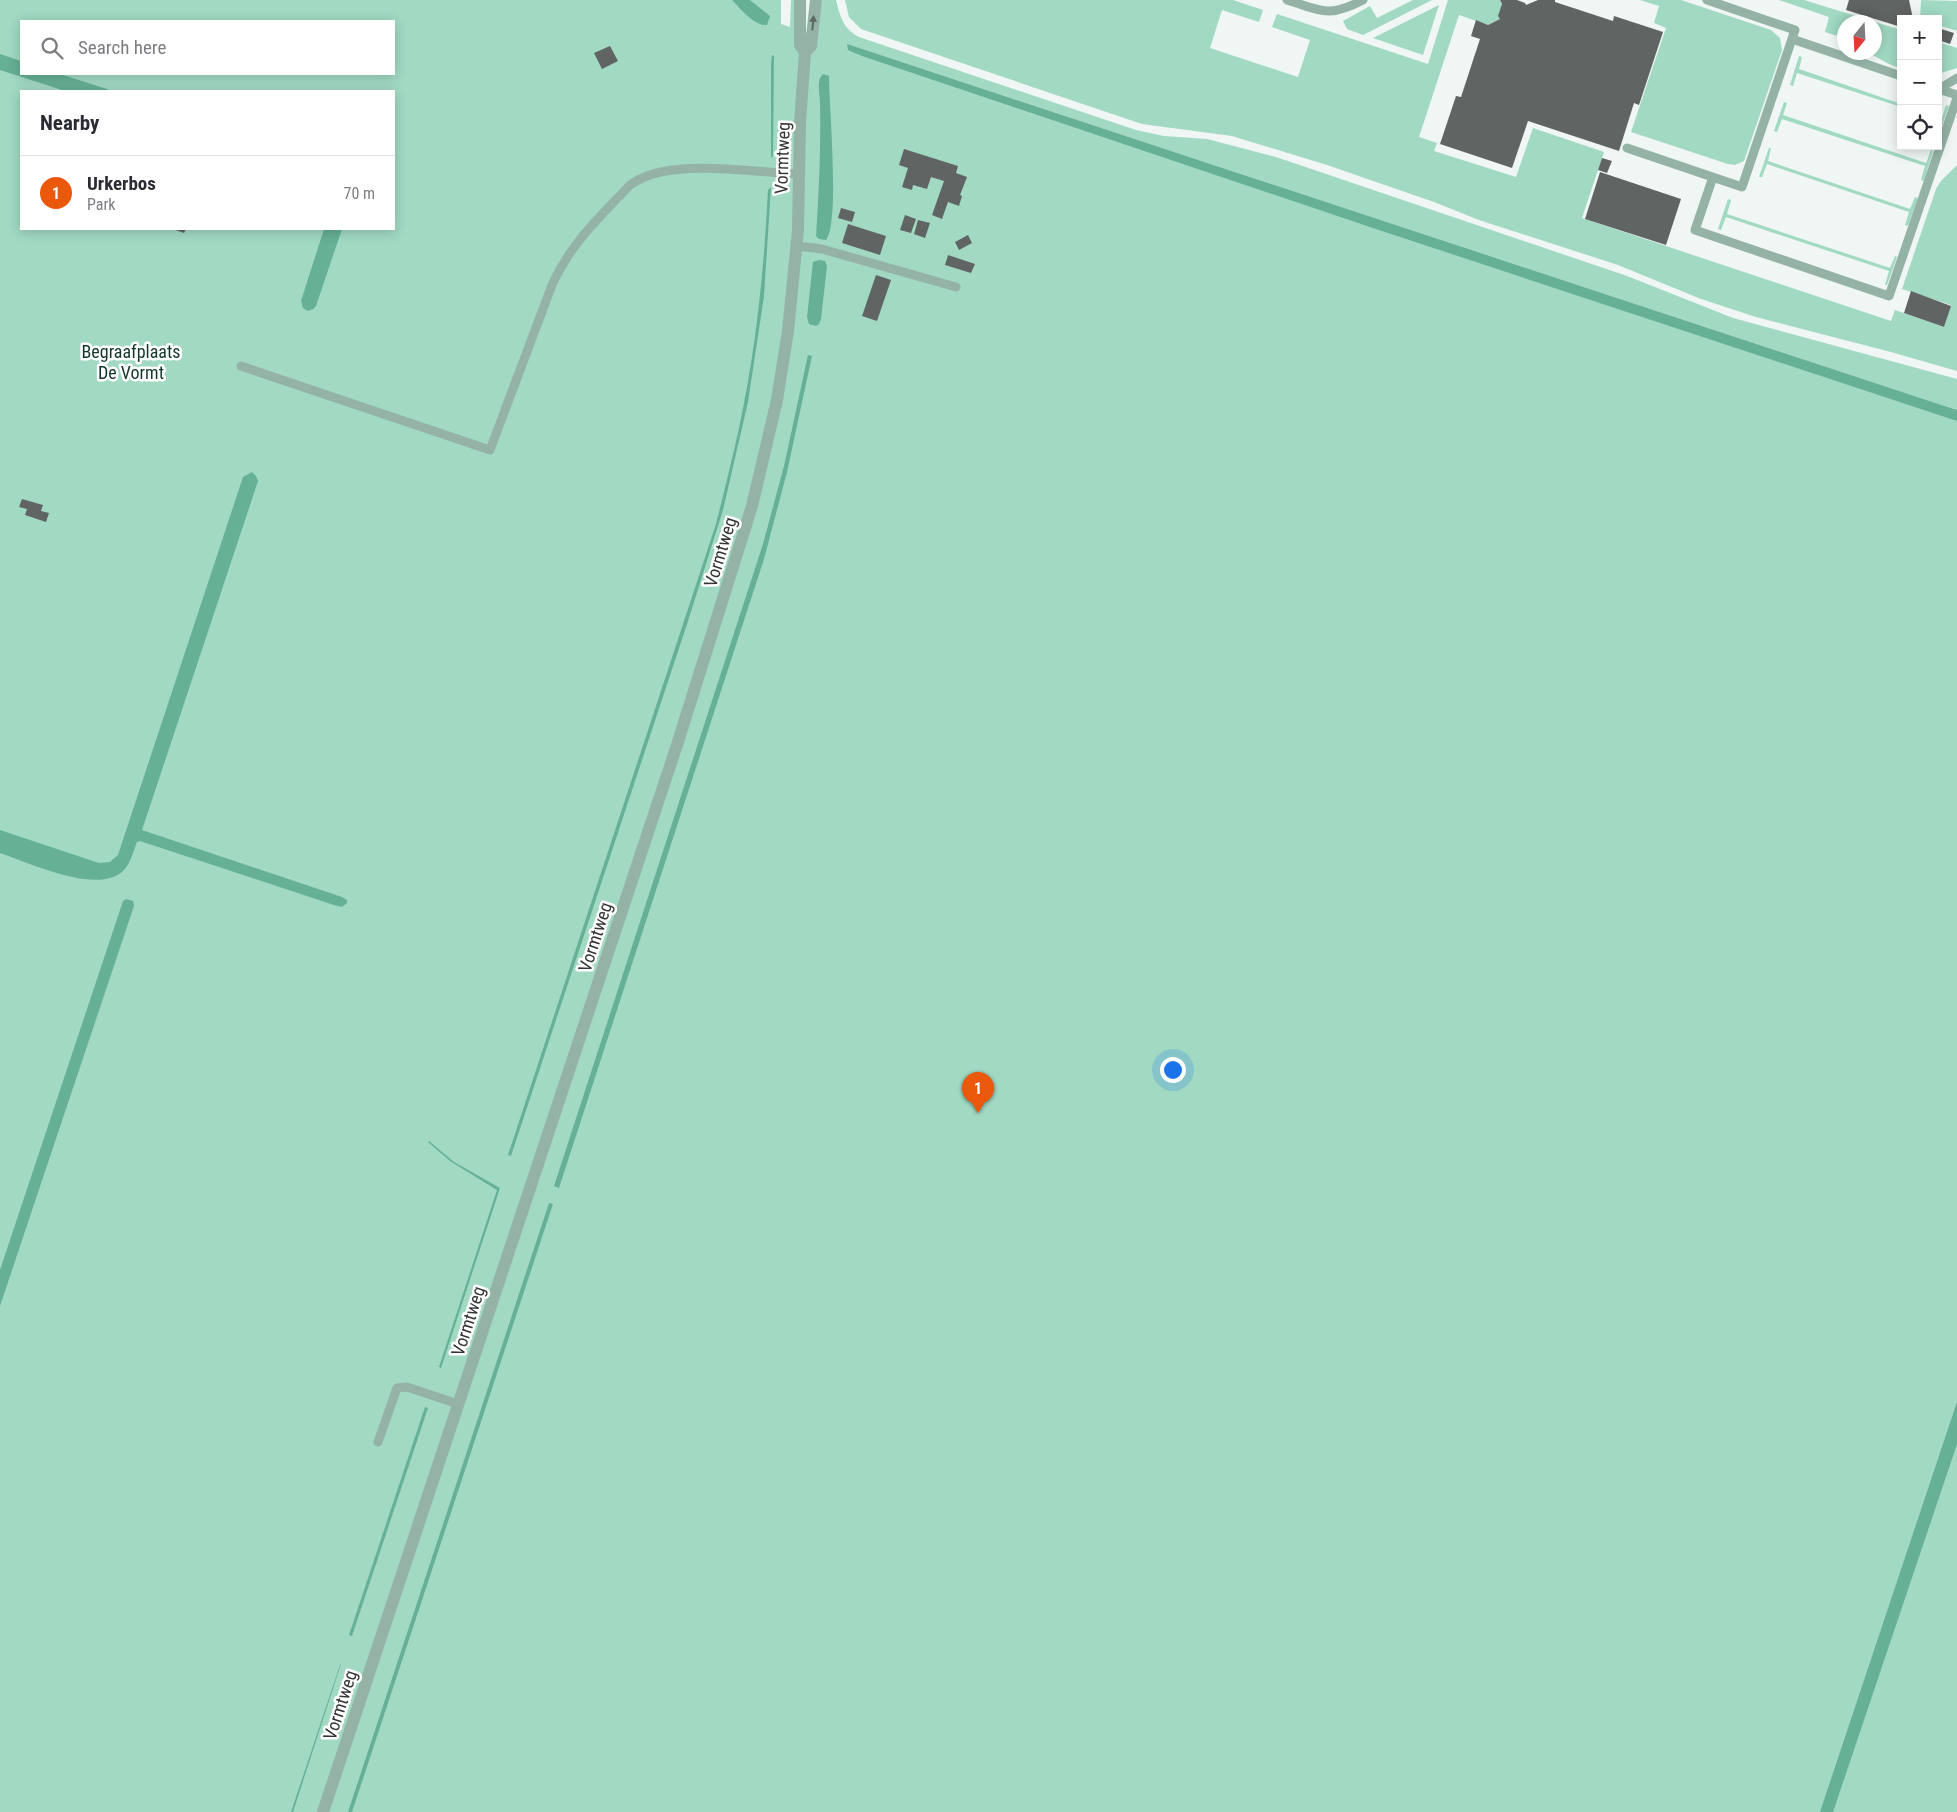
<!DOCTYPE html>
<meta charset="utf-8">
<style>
body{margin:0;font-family:"Roboto Condensed",sans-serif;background:#f2f2f3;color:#2b2b33}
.controls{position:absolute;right:15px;top:15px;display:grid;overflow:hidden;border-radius:0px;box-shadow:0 2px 12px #0003}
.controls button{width:45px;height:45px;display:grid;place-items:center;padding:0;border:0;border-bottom:1px solid #e1e1e2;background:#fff;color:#2b2b33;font:25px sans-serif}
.compass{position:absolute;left:1837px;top:15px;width:45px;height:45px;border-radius:50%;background:#fff;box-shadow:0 2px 12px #0003;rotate:198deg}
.you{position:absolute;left:1172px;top:1069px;width:18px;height:18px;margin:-12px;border:4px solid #fff;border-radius:50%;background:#1a73e8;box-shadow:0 0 0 8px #1a73e833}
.badge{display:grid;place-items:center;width:32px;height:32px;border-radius:50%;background:#ea580c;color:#fff;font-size:16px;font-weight:700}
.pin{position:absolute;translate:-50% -41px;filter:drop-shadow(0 1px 2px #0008)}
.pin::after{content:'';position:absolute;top:26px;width:18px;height:15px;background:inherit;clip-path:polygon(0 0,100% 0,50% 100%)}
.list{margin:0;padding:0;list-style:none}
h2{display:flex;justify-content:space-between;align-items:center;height:65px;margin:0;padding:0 20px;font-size:21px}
h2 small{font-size:16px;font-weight:400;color:#7c7c81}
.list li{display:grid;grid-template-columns:32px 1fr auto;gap:15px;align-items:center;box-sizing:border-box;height:75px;padding:0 20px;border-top:1px solid #e1e1e2}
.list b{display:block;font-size:19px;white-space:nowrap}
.list p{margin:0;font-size:16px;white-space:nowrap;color:#7c7c81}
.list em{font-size:16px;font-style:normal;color:#7c7c81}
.icon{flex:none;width:28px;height:28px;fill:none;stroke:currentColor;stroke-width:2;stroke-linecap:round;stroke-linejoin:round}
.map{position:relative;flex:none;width:1957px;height:1812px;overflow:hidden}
.search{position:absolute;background:#fff;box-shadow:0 2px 12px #0003;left:20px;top:20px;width:375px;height:55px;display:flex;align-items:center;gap:12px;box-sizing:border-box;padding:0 18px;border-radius:0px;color:#7c7c81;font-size:19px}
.panel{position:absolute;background:#fff;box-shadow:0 2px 12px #0003;left:20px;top:90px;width:375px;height:140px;border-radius:0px}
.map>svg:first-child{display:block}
.green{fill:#a1d9c3;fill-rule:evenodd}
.water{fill:#66b095}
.building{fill:#606563}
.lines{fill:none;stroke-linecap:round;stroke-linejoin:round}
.lane{stroke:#94b3a6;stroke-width:9}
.street{stroke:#94b3a6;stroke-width:12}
.oneway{fill:#5a6762}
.labels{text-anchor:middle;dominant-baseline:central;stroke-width:5;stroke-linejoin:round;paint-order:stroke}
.street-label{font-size:18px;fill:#333534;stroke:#fff}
.park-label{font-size:18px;fill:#13362b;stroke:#fff}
</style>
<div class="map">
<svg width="1957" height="1812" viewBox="0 0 1957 1812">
<rect width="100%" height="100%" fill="#eff6f3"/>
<!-- green -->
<path class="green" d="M0,0H742L752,3L750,0H781V24L790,27L791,0H794V28L817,36L822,0H836C840,16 843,29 859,37L1136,130L1164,136L1207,139L1276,157L1627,276L1733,318L1957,379V410L847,44L1957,414V1812H0ZM21,21H394V74H21ZM21,91H394V229H21Z
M845,0H1233L1263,10L1259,22L1222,10L1210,48L1298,77L1310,40L1272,27L1277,14L1428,64L1448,0H1500L1502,4L1500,19L1488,25L1459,15L1419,137L1437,143L1434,151L1516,177L1533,128L1604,152L1582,218L1891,321L1895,310L1944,327L1951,305L1902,289L1936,189L1941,181L1957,165V371L1891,352L1756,317L1701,299L1618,265L1479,220L1434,202L1327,165L1232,136L1142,124L861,29L849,17Z
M1413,0H1432L1363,35L1347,29L1343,21L1370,6L1377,18Z
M1640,0H1681L1771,30L1780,38L1782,50L1744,161L1735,165L1728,164L1631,132L1666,28L1654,23L1659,6Z
M1779,0H1804L1901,30V69L1887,63L1869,53L1874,52V22H1844V38L1825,32L1829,17Z
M1921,0L1957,1V31L1938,25V19H1920Z
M1439,5L1423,55L1373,38Z
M1938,42L1957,48V68L1938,74Z
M1799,56L1802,57L1799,69L1901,104V107L1797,73L1793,86L1790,85Z
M1784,102L1787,103L1783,115L1926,163L1931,150L1933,151L1924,181L1921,180L1925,166L1782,119L1777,132L1774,131Z
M1946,105L1949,106L1939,135L1938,128L1940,121L1938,120V117L1942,118Z
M1769,148H1771L1768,161L1910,209L1915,197L1918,198L1908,226L1905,225L1909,212L1767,164L1762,177H1759Z
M1728,199L1731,200L1727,214L1890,268L1895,256L1897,257L1887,285H1885L1889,271L1726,217L1721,230L1718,229Z"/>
<!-- water -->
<path class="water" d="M732,0H750L770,16L767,25C754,26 741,9 732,0Z
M847,44L1957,410V421L1376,229L862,56L848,50Z
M0,54L21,61V74H60L113,91H65L0,70Z
M772,55L774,56L773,156L771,158V65Z
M823,74L829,76C829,105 840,223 826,240L819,239L816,236C819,192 821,147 820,103C820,95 816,80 823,74Z
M771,187L764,296L748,402L723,510L688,621L511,1156L508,1155L716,524C724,492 732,460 739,428C756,349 764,270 768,190Z
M324,229H342L316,306L313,309L308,311L303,308L301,301Z
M819,260L825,261L827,266L821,319L819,324L816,326L809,324L807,317L813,262Z
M808,355L812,356L787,472L764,559L559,1188L554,1186L763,544L784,466Z
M252,472L256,476L258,481L142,830L342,897L347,900V903L342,907L334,905L140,841L137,842C133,852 131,862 124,870C99,896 30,863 0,853V830L99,863L110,862L118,855L243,477Z
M126,899L133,901L134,906L0,1306V1270L123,901Z
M429,1141L454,1162L500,1188L441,1368L439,1367L497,1190L450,1161L428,1142Z
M549,1203L553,1204L352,1812H348Z
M1957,1402V1444L1949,1468L1833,1812H1820Z
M425,1407L428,1408L352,1636L349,1635Z
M341,1664L293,1812H291L340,1665Z"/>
<!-- building -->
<path class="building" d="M1500,0H1517L1525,3L1526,5L1538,0H1555V2L1613,21L1614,16L1663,32L1639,105L1634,103L1619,151L1528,121L1512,168L1440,144L1456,96L1461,97L1480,39L1471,36L1476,20L1488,25L1500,19L1498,16L1502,4Z
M1849,0H1909L1913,19H1901V27L1846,10Z
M1938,28L1954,33L1950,44L1938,40Z
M610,46L618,61L602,69L594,53Z
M904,149L958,166L956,173L967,177L960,195L962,196L959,206L948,202L942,219L932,215L944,181L931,177L927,189L913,185L912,190L902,187L908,168L899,165Z
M1602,158L1612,161L1607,173L1598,170Z
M1600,172L1681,199L1666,245L1585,219Z
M841,208L855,212L852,222L838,218Z
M905,215L916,219L911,233L900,230Z
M918,220L930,223L925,238L914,234Z
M848,224L886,236L880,255L842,243Z
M173,229H186L184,233Z
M968,235L972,243L959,250L955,242Z
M948,255L975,264L971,273L945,265Z
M876,275L891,280L877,321L862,316Z
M1911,291L1951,306L1944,327L1904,313Z
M22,499L43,505L41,511L49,513L46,522L25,515L27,509L19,507Z"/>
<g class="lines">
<!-- lane -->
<path class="lane" d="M1287,0C1323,11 1328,18 1363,0
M1792,39L1901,76
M1938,89L1957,95
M1939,89L1957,78
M1627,148L1742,187L1795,30L1707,0
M1713,177L1695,230L1889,296L1957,98
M797,246L822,249L956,287
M241,366L490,450L552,285C571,243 599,218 630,185C669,156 752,173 799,174
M378,1442L397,1388L407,1387L458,1404"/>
<!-- street -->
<path class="street" d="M805,52L811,46L816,0
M323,1812L677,745L752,506L777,400L788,331L798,230L800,123L805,52L800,45V0"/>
</g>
<!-- one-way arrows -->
<defs><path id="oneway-solid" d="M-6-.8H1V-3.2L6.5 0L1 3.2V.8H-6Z" transform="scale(1.25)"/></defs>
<use class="oneway" href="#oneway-solid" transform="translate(813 23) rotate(-85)"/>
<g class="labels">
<!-- street labels -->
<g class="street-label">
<text transform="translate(782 158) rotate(-88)">Vormtweg</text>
<text transform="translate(720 552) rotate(-73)">Vormtweg</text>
<text transform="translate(595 937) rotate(-72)">Vormtweg</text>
<text transform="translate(468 1321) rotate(-72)">Vormtweg</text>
<text transform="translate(340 1705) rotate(-72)">Vormtweg</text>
</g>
<!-- park labels -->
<g class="park-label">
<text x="131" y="351">Begraafplaats<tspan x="131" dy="21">De Vormt</tspan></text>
</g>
</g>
</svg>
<div class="controls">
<button>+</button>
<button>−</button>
<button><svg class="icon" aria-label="locate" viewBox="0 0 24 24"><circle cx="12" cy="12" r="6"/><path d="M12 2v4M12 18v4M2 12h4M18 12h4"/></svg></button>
</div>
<svg class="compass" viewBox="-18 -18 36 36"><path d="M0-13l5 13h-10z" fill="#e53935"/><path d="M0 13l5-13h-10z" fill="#7c7c81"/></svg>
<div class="you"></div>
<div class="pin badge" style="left:978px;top:1113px">1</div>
<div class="search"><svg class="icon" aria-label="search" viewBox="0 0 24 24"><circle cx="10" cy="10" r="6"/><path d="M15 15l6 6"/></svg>Search here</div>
<section class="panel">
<h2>Nearby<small></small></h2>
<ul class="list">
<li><span class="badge">1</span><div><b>Urkerbos</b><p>Park</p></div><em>70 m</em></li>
</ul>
</section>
</div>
